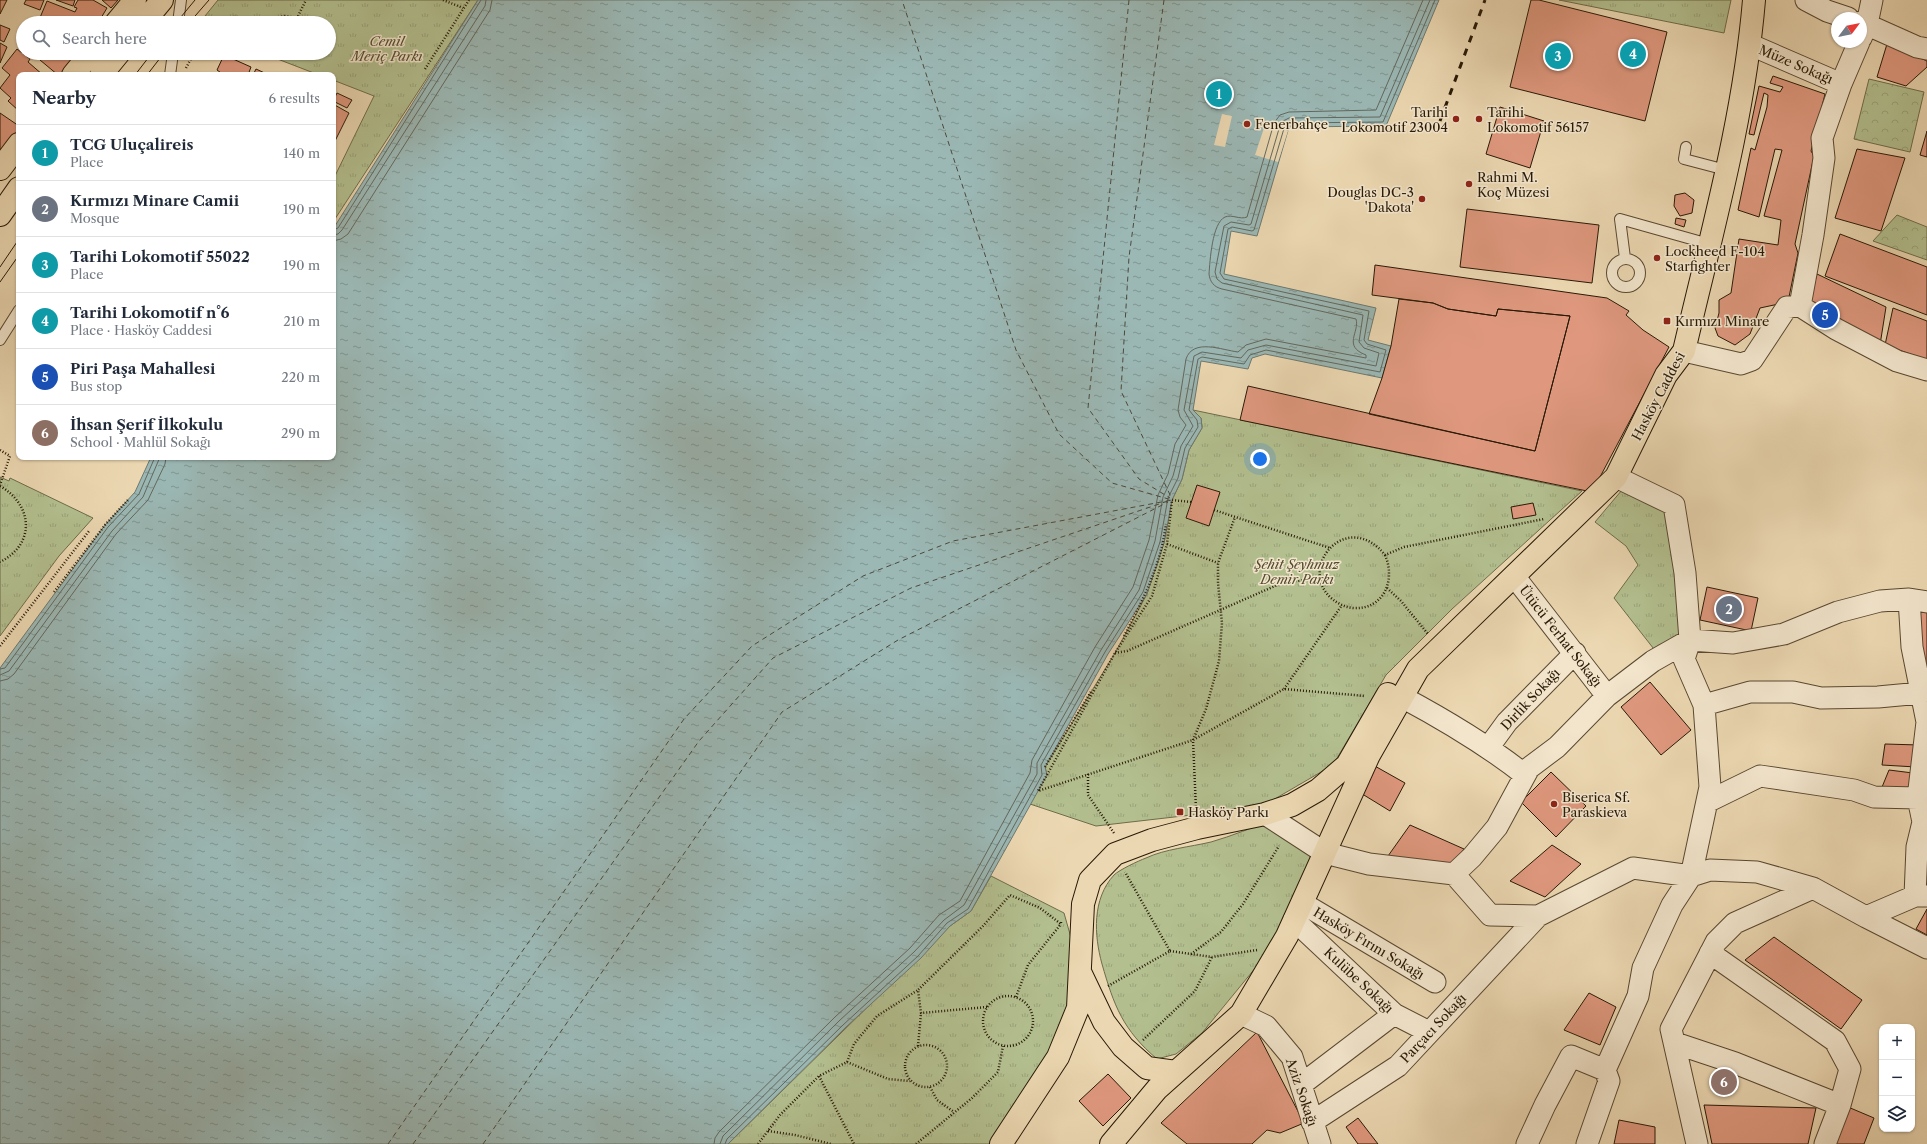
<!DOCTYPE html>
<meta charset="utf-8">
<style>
body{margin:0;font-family:"Libre Caslon Text",serif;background:#f2f2f3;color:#1f2937}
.controls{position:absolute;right:12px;bottom:12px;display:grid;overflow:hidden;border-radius:8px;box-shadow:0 1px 3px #0004}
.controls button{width:36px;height:36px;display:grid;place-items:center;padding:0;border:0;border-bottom:1px solid #e0e1e3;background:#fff;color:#1f2937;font:20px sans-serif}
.compass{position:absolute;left:1831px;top:12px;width:36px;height:36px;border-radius:50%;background:#fff;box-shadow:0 1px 3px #0004;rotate:58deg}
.you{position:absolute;left:1260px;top:459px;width:14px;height:14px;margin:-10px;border:3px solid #fff;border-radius:50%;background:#1a73e8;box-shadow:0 0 0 6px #1a73e833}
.badge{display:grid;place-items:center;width:26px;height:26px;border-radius:50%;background:#ea580c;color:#fff;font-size:13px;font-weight:700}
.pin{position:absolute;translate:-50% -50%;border:2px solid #fff;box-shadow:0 1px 4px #0006}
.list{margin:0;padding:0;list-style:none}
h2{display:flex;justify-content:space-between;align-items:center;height:52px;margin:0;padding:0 16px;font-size:17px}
h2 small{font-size:13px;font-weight:400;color:#747a83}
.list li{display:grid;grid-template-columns:26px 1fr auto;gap:12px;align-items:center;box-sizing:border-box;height:56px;padding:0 16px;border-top:1px solid #e0e1e3}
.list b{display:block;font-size:15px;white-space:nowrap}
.list p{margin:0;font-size:13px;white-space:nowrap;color:#747a83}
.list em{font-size:13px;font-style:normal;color:#747a83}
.icon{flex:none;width:22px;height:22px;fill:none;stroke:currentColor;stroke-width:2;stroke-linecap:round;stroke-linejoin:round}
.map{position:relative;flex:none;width:1927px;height:1144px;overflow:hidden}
.search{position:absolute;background:#fff;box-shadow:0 1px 3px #0004;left:16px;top:16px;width:320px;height:44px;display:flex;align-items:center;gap:10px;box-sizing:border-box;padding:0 14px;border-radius:22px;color:#747a83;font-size:15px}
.panel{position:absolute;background:#fff;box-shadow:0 1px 3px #0004;left:16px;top:72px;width:320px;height:388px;border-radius:8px}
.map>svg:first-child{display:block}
.forest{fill:url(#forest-crowns);stroke:#6e6c4a}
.park{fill:url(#park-tufts);stroke:#6e6c4a}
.water{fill:url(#water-ripples);stroke:#6d786f}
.pier{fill:#ebd7b1}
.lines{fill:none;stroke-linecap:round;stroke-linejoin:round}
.shore{stroke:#62685e;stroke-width:1}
.ferry{stroke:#4a493b;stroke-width:1;stroke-dasharray:5 4;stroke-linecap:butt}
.building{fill:#df987e;stroke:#281906}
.service-casing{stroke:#594831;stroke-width:12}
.minor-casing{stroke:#594831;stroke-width:23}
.primary-casing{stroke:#281906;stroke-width:24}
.path{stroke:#281906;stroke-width:2.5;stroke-dasharray:1 2;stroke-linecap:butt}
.service{stroke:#f2e5cc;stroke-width:10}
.minor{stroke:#f2e5cc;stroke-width:21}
.primary{stroke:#ebd7b1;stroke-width:22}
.tram{stroke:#281906;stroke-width:1}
.rail{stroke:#281906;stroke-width:3;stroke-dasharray:7 7;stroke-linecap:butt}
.poi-dot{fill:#8f2418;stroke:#f2e5cc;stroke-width:1.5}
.labels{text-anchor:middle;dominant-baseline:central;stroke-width:3;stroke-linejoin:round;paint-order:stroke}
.park-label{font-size:13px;font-style:italic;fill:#524b2f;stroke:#f2e5cc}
.street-label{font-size:13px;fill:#281906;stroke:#f2e5cc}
.poi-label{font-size:13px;fill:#281906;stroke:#f2e5cc;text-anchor:start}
</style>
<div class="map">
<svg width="1927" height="1144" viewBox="0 0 1927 1144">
<defs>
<pattern id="forest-crowns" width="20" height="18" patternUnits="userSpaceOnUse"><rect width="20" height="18" fill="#b3bf8f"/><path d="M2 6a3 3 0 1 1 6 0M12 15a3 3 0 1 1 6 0" fill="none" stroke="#9aa47a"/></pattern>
<pattern id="park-tufts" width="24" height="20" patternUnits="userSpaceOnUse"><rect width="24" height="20" fill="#b3bf8f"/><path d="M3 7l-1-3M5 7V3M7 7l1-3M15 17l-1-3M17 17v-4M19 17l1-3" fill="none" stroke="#9aa47a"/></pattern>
<pattern id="water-ripples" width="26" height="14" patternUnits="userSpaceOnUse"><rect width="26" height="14" fill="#9bb8b5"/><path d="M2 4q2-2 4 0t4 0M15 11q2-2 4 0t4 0" fill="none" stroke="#7e9591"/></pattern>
</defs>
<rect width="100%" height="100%" fill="#ebd7b1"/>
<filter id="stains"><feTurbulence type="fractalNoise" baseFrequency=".005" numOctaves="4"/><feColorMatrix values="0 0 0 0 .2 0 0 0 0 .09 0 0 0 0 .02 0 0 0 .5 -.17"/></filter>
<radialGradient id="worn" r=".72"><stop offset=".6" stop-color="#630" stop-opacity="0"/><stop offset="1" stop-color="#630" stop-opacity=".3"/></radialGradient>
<!-- forest -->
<path class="forest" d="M1869,79L1924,92L1910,152L1854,139Z
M1897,215L1927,227V260L1873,241Z"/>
<!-- park -->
<path class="park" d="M218,0H478L333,222V180L374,96L333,80V75H319L262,53H329V23H206L205,16Z
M1559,0H1731L1724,33Z
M1193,410L1582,491L1452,609L1386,675L1333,765L1261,807L1096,826L1030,804L1047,775L1045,767L1115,653L1147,594L1164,543L1172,500L1182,479L1189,450L1202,428L1201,418Z
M0,477L9,481L10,478L93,518L59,556L0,636Z
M1622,490L1666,508L1685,635L1657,653L1614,598L1638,565L1626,546L1595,522Z
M1274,820L1319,849L1284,920L1261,961L1202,1033L1176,1054L1157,1059C1123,1030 1114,1006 1102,964C1094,935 1092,899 1114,875C1119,870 1138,861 1146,858C1165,849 1190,847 1211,842C1232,836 1253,827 1274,820Z
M991,876L1064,913L1081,973L1078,1008L1001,1144H728L950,926L971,911Z"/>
<!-- water -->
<path class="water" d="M478,0H1439L1386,126L1289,127L1257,236L1231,231L1224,274L1376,308L1368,340L1391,346L1382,378L1265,354L1252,358L1248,369L1201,361L1193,410L1201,418L1202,428L1189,450L1182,479L1172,500L1164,543L1147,594L1108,654L1045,767L1047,775L971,911L950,926L921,958L846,1027L728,1144H0V668L105,525L135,492L151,457H333V229Z"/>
<!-- pier -->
<path class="pier" d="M1222,114L1232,116L1225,147L1214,145Z
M1265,125L1288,131L1278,162L1255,155Z"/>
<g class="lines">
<!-- shore -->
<path class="shore" d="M333,230L338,228L481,0
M333,235L338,234L342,230L485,6L486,0
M333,241L341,239L348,234L490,10L492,0
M0,669L5,668L108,527L139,494L155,457
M0,675L9,671L112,531L143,497L160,457
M0,681L8,679L14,674L116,534L148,500L165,464L166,457
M714,1144L715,1138L719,1132L835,1017L910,948L939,915L960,901L1030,773L1032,760L1095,647L1133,587L1149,540L1158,495L1168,474L1175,444L1186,425L1180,417L1178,410L1186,359C1193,338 1222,350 1238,352L1246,345L1266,339L1366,358V355C1342,346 1360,332 1356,319L1222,289C1214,287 1210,282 1209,274C1210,261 1212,223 1225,217C1232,214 1240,220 1247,217L1274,123L1280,115L1289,112L1376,110L1423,0
M720,1144L723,1136L839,1021L914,952L944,920L964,905L1037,774V763L1101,650L1139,590L1155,541L1163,497L1173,476L1181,446L1193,426L1184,410L1194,356L1202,352L1241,358L1248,350L1266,345L1376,366L1379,353L1364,348L1359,342L1363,315L1222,283L1217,279L1215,272L1224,226L1231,222L1249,225L1251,224L1281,122L1289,118L1380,117L1430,0
M725,1144L727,1139L843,1025L918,956L947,923L968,909L1042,775L1041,765L1105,652L1143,592L1160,542L1168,498L1178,478L1185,448L1198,427L1197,420L1189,410L1198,359L1202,357L1244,364L1250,355L1266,350L1380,372L1386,350L1367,344L1364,340L1369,311L1224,279L1220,273L1228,229L1232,227L1252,231L1254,230L1285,125L1289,123L1383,122L1435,0"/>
<!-- ferry -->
<path class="ferry" d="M1129,0L1088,408L1139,479L1170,498
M1164,0L1129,257L1121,391L1172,499
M388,1144L684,719L752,646L863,576L953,541L1172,500L1112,483L1059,434L1016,350L902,0
M413,1144L699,741L773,658L911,588L1168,501
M483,1144L782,712L898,640L1168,502"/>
</g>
<!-- building -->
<path class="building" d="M0,0H7L0,14Z
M26,0H44L40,10L24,4Z
M56,0H75L73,6Z
M78,0H93L107,8L98,23H84L74,17L71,23H45L39,20L47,1L75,12L77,8L74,7Z
M102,0H118L111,8Z
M1531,0H1539L1667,32L1645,121L1510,87Z
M0,25L10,29L4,42L0,40Z
M0,43L7,47L0,63Z
M1887,44L1927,61V67L1906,86L1877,77Z
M17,49L30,59L28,62L43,75H19V111L8,101L11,98L0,88L10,75L2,68Z
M45,53H74L79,58L64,75H58L40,60Z
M204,53H220L218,58Z
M224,55L251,67L248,75H224L217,70Z
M256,69L269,75H253Z
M1773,76L1825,94L1811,151L1814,156L1795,244L1798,253L1788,302L1760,308L1750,334L1735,345L1718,336L1715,328L1719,313V300L1731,293L1739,239L1778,245L1781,220L1764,216L1782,150L1775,149L1759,217L1738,210L1751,148L1755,150L1767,107L1768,95L1764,93L1754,135L1749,134L1759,86L1780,92L1783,87L1770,83Z
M337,93L352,100L347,108L333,101Z
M333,104L349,113L335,141L333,140Z
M1500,107L1544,121L1530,168L1486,154Z
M0,113L19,126V131L5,152L0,149Z
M1927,131V157L1920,155Z
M1857,149L1905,158L1881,231L1835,218Z
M1685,193L1694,200L1692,213L1680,216L1674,206L1675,195Z
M1467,209L1599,225L1592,283L1460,267Z
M1676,218L1686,220L1684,227L1675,224Z
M1840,234L1927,267V315L1825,276Z
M1375,265L1607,298L1629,311L1626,315L1643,330L1669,347L1592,492L1240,420L1248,386L1535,451L1570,316L1498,309L1496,316L1448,309L1433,303L1372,295Z
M1817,274L1886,307L1880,345L1809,303Z
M1399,299L1433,303L1448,309L1496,316L1498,309L1570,316L1535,451L1369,414L1382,378L1391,346Z
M1893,308L1927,321V360L1885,345Z
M1197,485L1220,492L1209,526L1186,518Z
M1533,503L1536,515L1513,519L1511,507Z
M1707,587L1758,598L1751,631L1700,620Z
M1913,609L1927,611V664H1915Z
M1650,682L1691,730L1661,755L1621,707Z
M1885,744L1919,745L1916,767L1882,765Z
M1373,765L1405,783L1390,811L1359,792Z
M1889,770L1913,773L1911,798L1880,792Z
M1551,772L1586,806L1556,837L1521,802Z
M1410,825L1464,849L1451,868L1388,856Z
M1552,845L1581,864L1545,897L1510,881Z
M1927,909V935L1916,929Z
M1774,937L1862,1000L1841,1029L1745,960Z
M1589,993L1616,1007L1600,1045L1564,1030Z
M1257,1032L1304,1123L1280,1133L1267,1130L1252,1144H1187L1161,1123Z
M1108,1074L1131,1098L1103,1126L1079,1101Z
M1704,1105L1816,1108L1808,1144H1712Z
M1848,1107L1874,1118L1864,1144H1833Z
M1358,1118L1378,1144H1358L1346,1127Z
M1619,1120L1655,1127V1144H1614Z"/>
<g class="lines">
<!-- service casing -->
<g class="service-casing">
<path id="service" d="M178,23L181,0
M170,75L173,53
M1686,147L1684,159L1726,170
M1625,258L1620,219L1709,244
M1612 273a14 14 0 1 1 28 0a14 14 0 1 1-28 0Z
M0,340L19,310"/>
</g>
<!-- minor casing -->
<g class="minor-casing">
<path id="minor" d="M1806,0L1827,11L1848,18
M1861,22L1917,47L1927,49
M1861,38L1867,24L1872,0
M1751,45L1841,84
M1800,306L1813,235L1824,158L1822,138L1841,84L1859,42
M1684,351L1741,364L1752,360L1787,307L1800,306L1836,329L1897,361L1927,370
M1514,576L1607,696
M1909,599L1912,647L1927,722L1918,798L1923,822L1917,847L1915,896
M1402,697C1445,720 1487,745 1525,775
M1704,705L1750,692H1793L1821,698L1878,697L1921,693
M1488,748L1507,722L1575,653
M1707,802L1760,776L1854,790L1874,797L1918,798
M1265,814L1325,853L1369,864L1454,874L1472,857L1497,827L1529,768L1557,747L1607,696L1653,661L1690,640L1685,573L1674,505L1616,477
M1454,874L1490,915L1538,916L1633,868L1691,876L1710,870L1757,872L1813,888L1866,917L1915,896H1927
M1302,903L1435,982
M1866,917L1927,948
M1294,920L1394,1014L1429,1032
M1710,953L1835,1041L1850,1069L1840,1105L1825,1144
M1241,1014L1266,1026L1292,1057L1320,1144
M1675,1043L1735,1063L1840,1105
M1302,1084L1394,1014
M1312,1122L1398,1066L1538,916
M1527,1144L1545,1105L1571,1056L1605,1070
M1587,1144L1609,1081L1605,1070L1638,996L1643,968L1672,905L1691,876L1710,787L1704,705L1684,659L1690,640L1733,643L1784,634L1838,612L1880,601L1909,599L1927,602
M1697,1144L1671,1029L1716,942L1735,923L1813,888"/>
</g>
<!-- primary casing -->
<g class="primary-casing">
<path id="primary" d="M116,23L135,0
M143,23L162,0
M73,75L91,53
M101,75L119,53
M0,169L19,144
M0,215L19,188
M1081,974L1104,1022L1123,1047L1147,1068L1176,1072
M1001,1144L1058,1057L1078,1008L1083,904L1090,880L1115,854L1152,840L1197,828L1265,814L1292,805L1318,790L1347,765L1388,694
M1111,1144L1157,1089L1241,1014L1287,936L1369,755L1418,669L1616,477L1666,375L1684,351C1711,235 1744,119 1754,0"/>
</g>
<!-- path -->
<path class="path" d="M443,0L463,8
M227,23L233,17L275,18L285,16L297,18L306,0
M186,68L194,53
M425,69L469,0
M0,450L10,456L0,485
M0,486C33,505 36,544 0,562
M1191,502L1172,500L1167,544L1152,596L1115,653L1038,791L1193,740L1284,689L1365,696
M1214,510L1330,548
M1167,544L1218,563
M1385,555C1396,580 1384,610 1353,608C1344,607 1337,603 1331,598C1297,567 1347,508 1385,555L1404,547L1544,519
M1387,588L1401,601L1428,634
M54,592L105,525L128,500
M1124,636C1143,600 1161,565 1166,524
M0,646L89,531
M1115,653L1127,651L1284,582L1321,579
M1284,689L1342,605
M1045,767L1092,690
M1088,774V795L1114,833
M1196,809L1193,740L1206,709L1219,661L1222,623L1218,583V563L1235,517
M1170,951L1212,957L1257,950
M1191,954L1221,932L1243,904L1279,846
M1108,986L1170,951L1125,872
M983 1021a25 25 0 1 1 50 0a25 25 0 1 1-50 0Z
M1016,997L1028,965L1061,924
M987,1007L921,1013L918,990L983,926L1010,895L1040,908L1061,924V922
M1143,1040L1195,991L1212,957
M905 1066a21 21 0 1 1 42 0a21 21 0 1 1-42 0Z
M918,1046L921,1013
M847,1062L888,1079L910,1081
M819,1076L854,1144
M930,1087L937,1100L954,1112
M768,1131L795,1135L831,1144
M758,1144L780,1115L819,1076L847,1062L854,1044L877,1016L918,990
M916,1144L972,1098L998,1072L1003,1046"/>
<!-- service -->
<use href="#service" class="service"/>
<!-- minor -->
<use href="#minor" class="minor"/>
<!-- primary -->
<use href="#primary" class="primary"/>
<!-- tram -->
<path class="tram" d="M176,23L195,0
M189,23L209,0
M135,75L152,53
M147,75L164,53
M0,267L19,239
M0,282L19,255"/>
<!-- rail -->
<path class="rail" d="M1440,121L1485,0"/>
</g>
<!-- markers -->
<g class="poi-dot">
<circle cx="1456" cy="119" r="4"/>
<circle cx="1479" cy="119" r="4"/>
<circle cx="1247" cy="124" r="4"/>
<circle cx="1469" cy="184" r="4"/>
<circle cx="1422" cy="199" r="4"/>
<circle cx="1657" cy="258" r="4"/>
<rect x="1663" y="317" width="8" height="8" rx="2"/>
<circle cx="1554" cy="804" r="4"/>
<rect x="1176" y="808" width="8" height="8" rx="2"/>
</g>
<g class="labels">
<!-- park labels -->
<g class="park-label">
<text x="387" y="41">Cemil<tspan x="387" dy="15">Meriç Parkı</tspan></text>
<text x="1297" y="564">Şehit Şeyhmuz<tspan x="1297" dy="15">Demir Parkı</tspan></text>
</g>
<!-- street labels -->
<g class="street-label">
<text transform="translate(1796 64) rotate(23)">Müze Sokağı</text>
<text transform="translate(1658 396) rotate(-62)">Hasköy Caddesi</text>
<text transform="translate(1561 636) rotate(52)">Ütücü Ferhat Sokağı</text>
<text transform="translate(1530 699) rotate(-47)">Dirlik Sokağı</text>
<text transform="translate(1369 943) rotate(31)">Hasköy Fırını Sokağı</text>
<text transform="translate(1359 980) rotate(43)">Kulübe Sokağı</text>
<text transform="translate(1433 1028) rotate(-47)">Parçacı Sokağı</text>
<text transform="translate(1302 1092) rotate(71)">Aziz Sokağı</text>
</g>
<!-- poi labels -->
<g class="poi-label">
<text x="1448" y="112" text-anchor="end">Tarihi<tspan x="1448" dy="15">Lokomotif 23004</tspan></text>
<text x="1487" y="112">Tarihi<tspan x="1487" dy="15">Lokomotif 56157</tspan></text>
<text x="1255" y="124">Fenerbahçe</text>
<text x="1477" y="177">Rahmi M.<tspan x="1477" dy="15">Koç Müzesi</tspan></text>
<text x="1414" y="192" text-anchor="end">Douglas DC-3<tspan x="1414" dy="15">'Dakota'</tspan></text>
<text x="1665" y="251">Lockheed F-104<tspan x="1665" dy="15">Starfighter</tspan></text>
<text x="1675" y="321">Kırmızı Minare</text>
<text x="1562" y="797">Biserica Sf.<tspan x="1562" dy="15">Paraskieva</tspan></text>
<text x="1188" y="812">Hasköy Parkı</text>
</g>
</g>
<rect width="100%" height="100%" filter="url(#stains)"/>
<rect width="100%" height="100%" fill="url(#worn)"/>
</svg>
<div class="controls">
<button>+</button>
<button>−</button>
<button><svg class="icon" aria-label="layers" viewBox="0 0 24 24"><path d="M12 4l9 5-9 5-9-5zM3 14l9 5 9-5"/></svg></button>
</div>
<svg class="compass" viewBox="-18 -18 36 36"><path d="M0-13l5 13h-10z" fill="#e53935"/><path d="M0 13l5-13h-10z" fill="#747a83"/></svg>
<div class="you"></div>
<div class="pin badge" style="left:1219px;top:94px;background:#0f9aa8">1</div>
<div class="pin badge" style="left:1729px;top:609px;background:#6b7280">2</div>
<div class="pin badge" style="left:1558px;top:56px;background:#0f9aa8">3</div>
<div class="pin badge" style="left:1633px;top:54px;background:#0f9aa8">4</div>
<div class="pin badge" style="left:1825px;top:315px;background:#1a4fb4">5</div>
<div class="pin badge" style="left:1724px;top:1082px;background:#8d6e63">6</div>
<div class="search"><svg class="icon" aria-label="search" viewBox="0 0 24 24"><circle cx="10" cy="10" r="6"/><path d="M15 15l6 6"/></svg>Search here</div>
<section class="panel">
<h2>Nearby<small>6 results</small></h2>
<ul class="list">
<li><span class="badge" style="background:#0f9aa8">1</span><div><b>TCG Uluçalireis</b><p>Place</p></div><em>140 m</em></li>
<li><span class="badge" style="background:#6b7280">2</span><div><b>Kırmızı Minare Camii</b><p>Mosque</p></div><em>190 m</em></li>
<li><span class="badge" style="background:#0f9aa8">3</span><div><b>Tarihi Lokomotif 55022</b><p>Place</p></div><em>190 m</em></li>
<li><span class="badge" style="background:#0f9aa8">4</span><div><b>Tarihi Lokomotif n°6</b><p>Place · Hasköy Caddesi</p></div><em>210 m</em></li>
<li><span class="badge" style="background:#1a4fb4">5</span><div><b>Piri Paşa Mahallesi</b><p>Bus stop</p></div><em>220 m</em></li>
<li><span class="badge" style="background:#8d6e63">6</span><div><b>İhsan Şerif İlkokulu</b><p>School · Mahlül Sokağı</p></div><em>290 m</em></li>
</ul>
</section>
</div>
